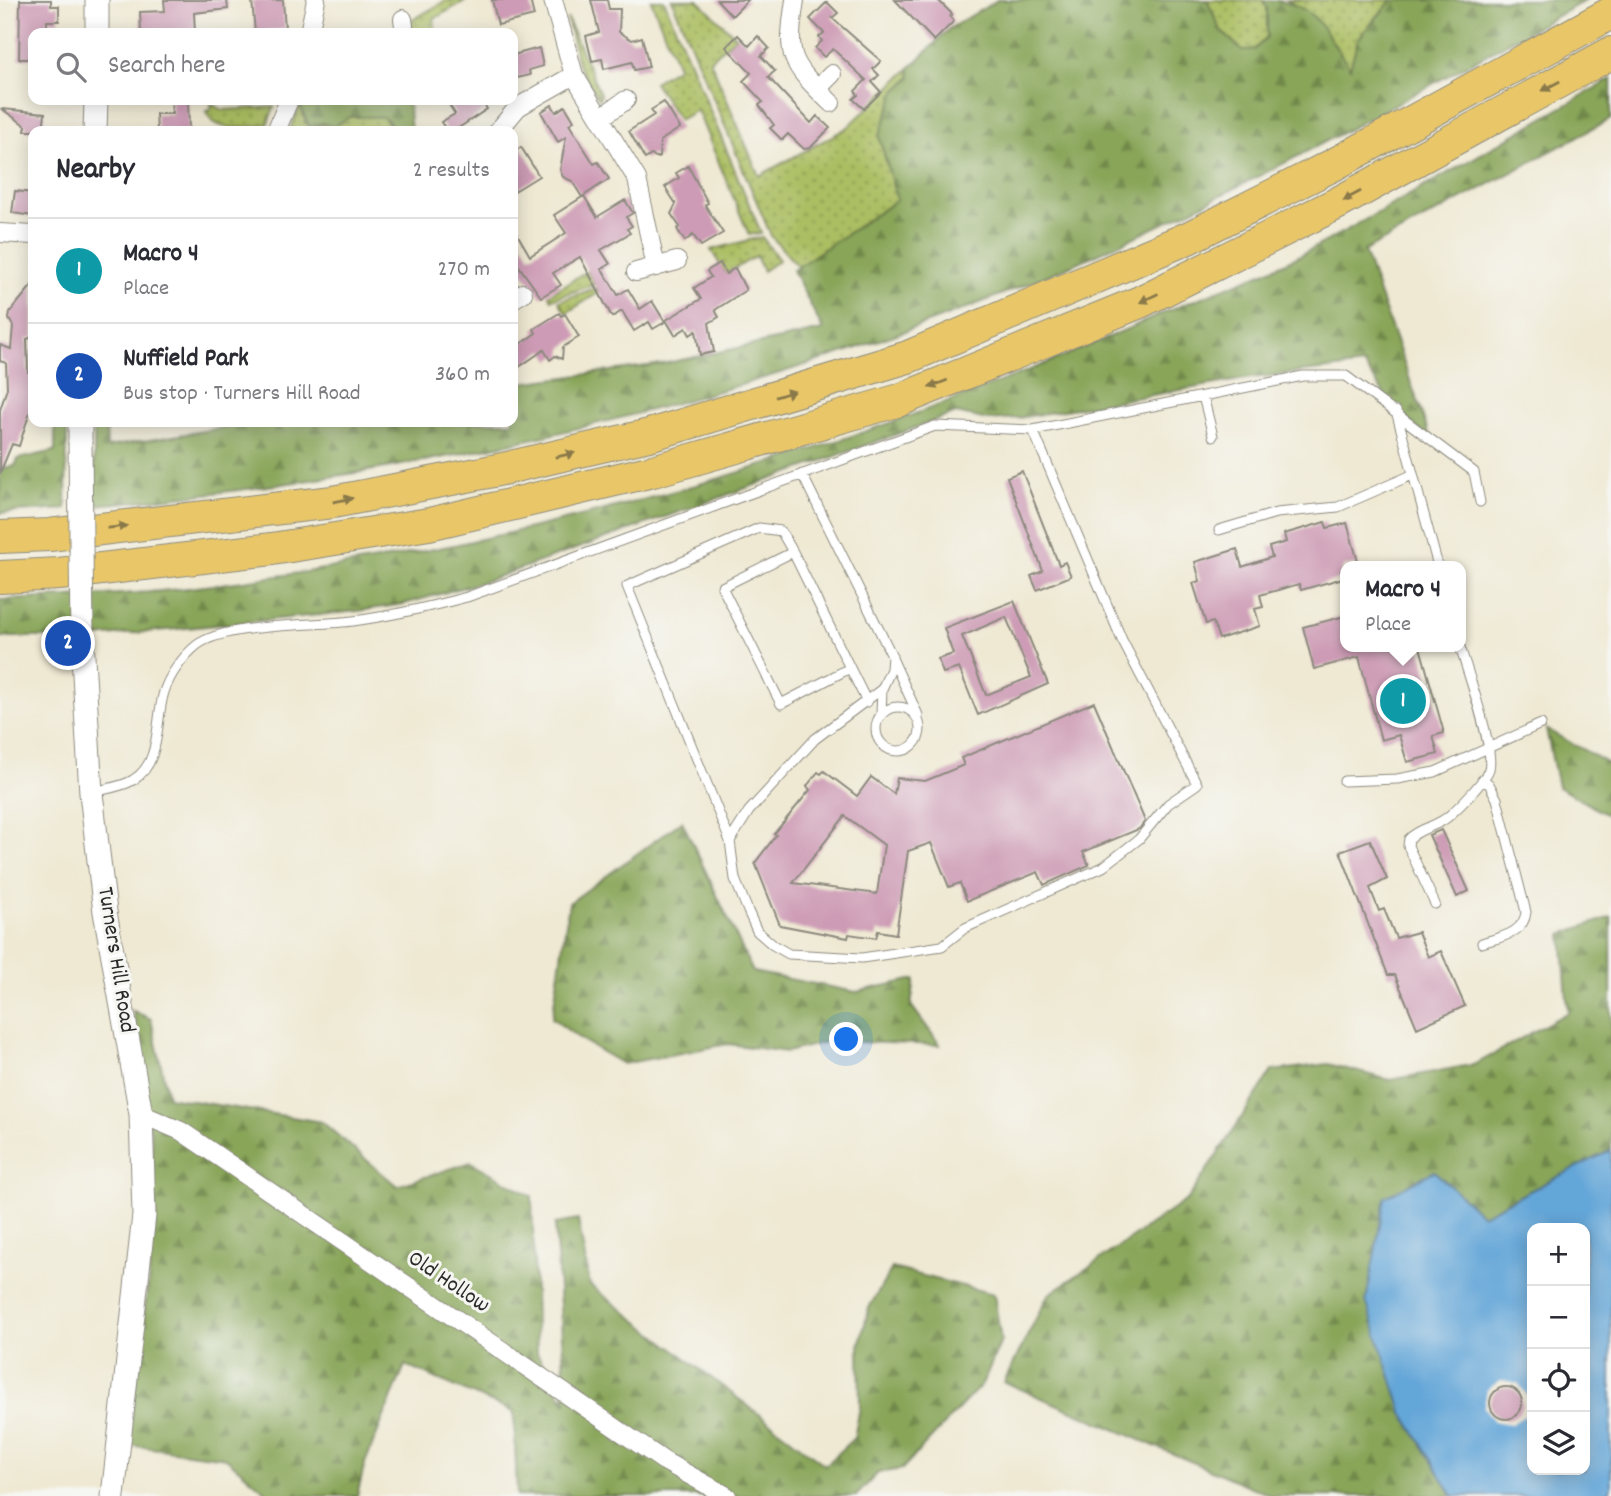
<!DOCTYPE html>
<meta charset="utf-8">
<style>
body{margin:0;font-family:Dekko,sans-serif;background:#f2f2f3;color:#2b2b33}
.controls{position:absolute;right:21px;bottom:21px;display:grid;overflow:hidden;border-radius:14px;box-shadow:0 4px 18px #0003}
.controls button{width:63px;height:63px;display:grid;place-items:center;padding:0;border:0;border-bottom:2px solid #e1e1e2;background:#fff;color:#2b2b33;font:35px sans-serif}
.you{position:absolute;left:847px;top:1040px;width:24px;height:24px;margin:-18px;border:5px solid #fff;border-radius:50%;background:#1a73e8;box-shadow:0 0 0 10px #1a73e833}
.badge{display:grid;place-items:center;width:46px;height:46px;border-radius:50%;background:#1a73e8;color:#fff;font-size:23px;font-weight:700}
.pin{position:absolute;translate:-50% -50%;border:4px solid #fff;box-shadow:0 2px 7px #0006}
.popup{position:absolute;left:1340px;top:561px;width:126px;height:91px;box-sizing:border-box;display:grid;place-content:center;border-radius:14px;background:#fff;filter:drop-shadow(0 2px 5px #0005);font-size:23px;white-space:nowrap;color:#7c7c81}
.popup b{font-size:26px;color:#2b2b33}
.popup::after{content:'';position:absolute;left:50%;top:100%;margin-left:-14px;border:14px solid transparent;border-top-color:#fff}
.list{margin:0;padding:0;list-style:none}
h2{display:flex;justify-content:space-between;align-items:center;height:91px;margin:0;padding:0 28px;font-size:30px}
h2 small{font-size:23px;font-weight:400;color:#7c7c81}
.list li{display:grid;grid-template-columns:46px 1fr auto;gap:21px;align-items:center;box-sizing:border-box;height:105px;padding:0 28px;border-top:2px solid #e1e1e2}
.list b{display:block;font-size:26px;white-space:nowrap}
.list p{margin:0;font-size:23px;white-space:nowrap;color:#7c7c81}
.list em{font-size:23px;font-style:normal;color:#7c7c81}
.icon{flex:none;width:38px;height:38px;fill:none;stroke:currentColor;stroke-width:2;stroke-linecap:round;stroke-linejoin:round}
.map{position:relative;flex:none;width:1611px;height:1496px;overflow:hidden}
.search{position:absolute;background:#fff;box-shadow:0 4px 18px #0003;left:28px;top:28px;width:490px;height:77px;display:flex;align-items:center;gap:18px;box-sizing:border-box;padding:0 24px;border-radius:14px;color:#7c7c81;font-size:26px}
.panel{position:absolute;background:#fff;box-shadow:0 4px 18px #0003;left:28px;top:126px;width:490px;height:301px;border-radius:14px}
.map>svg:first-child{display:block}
.grass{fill:url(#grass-dots);stroke:#6b7446;stroke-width:2}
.forest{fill:url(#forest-firs);stroke:#5a6842;stroke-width:2}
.water{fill:#64a6d8;stroke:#486882;stroke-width:2;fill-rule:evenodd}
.pier{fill:#efe9d3}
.building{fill:#cd9bb5;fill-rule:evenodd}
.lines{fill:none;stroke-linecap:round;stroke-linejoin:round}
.service-casing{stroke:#8d8a7f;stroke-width:11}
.minor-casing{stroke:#8d8a7f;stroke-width:20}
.tertiary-casing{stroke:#8d8a7f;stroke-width:25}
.motorway-casing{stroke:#8d8a7f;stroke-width:34}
.service{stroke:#fff;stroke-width:9}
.minor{stroke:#fff;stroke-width:18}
.tertiary{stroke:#fff;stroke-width:23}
.motorway{stroke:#e9c769;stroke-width:32}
.tertiary-bridge-casing{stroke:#8d8a7f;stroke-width:25;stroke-linecap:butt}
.tertiary-bridge{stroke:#fff;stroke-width:23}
.oneway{fill:#8a794a}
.labels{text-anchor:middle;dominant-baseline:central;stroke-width:6;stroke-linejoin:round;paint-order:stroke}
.street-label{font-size:23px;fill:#2b2b2b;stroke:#f6f6f2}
</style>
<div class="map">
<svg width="1611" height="1496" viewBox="0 0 1611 1496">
<defs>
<pattern id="grass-dots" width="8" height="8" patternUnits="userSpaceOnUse" patternTransform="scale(1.75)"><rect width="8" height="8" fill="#abbe62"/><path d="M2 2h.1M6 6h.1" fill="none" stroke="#8b9b51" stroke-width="1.8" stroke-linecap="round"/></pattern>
<pattern id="forest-firs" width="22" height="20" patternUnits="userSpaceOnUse" patternTransform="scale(1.75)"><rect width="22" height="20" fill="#88a558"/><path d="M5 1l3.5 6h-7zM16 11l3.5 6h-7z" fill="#6f8749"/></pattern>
</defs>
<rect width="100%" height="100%" fill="#f6f6f2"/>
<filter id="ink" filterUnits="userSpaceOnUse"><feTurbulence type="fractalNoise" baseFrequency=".0143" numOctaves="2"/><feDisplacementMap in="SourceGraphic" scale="14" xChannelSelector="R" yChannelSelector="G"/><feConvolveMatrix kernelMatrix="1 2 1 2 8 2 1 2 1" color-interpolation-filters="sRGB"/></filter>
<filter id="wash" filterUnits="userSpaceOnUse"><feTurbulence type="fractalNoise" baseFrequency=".00686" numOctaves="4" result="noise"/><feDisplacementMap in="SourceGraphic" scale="28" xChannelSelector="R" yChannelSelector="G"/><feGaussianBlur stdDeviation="1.57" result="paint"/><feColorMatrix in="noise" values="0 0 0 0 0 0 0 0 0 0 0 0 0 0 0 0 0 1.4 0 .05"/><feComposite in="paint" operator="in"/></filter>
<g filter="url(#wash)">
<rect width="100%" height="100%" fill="#efe9d3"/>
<!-- grass -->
<path class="grass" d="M447,0H467L434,19L436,33H410L409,22Z
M651,0H664L761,233L749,235L697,110L679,120L654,82L678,67Z
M672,0H698L736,37L710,60L759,176L847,128L909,69L911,77L896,91L879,136L897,200L798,267L771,236Z
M1207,0H1263L1267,7V37L1254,50H1242L1221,31Z
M1287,0H1392V2L1374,19L1350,68L1316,19Z
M567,18L601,96L599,99L579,67Z
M211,104L223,110L274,107L267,125C246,126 215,136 206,111L211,110Z
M300,105L306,123L316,126L340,123L349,117H384L392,131H289Z
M762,237L779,260L763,271L756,256L726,274L711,250Z
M587,271L595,284L552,299L549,295Z
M596,288L598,293L566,313L559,301Z"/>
<!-- forest -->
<path class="forest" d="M998,0H1207L1221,31L1242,50H1254L1267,37V7L1263,0C1317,0 1322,30 1350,68L1358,39L1392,0H1586C1434,83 1284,168 1126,241C802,389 449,476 94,505V422H106L107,447L257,422H513V384L662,364L823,330L793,270L897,200L879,136L896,91L911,77L909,69L950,28Z
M1611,79V119L1364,251L1431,439L1396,411L1364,365L1251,378L1018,418L988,420L956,413L486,581L404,604L358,611L96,637H0V600C66,597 132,595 197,587C527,547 851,453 1154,317C1206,294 1262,276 1312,249C1413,195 1511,136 1611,79Z
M301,100H408L411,131H392L389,122L383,117H349L334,127L322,123L309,127L300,105Z
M55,422H67L66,509L0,513V468L15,466L18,459L55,451Z
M1546,729L1611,765V817L1558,787Z
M682,821L753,972L856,992L915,979L911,1005L940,1045L830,1041L787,1052L728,1044L623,1064L580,1039L552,1018L569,903Z
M1611,917V1150L1482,1215L1434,1171L1402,1411L1453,1496H1272L1004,1382L1048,1295L1188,1199L1272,1071L1328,1064L1390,1080L1476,1064L1568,1012L1562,934Z
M133,1011L151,1019L168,1097L322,1122L397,1186L471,1162L532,1196L537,1353L566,1404L555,1224L578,1220L590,1285L825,1465L854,1438L860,1407L859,1346L869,1308L892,1268L994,1294L1001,1341L983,1383L902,1469L878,1473L856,1496H517L514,1412L405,1365L365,1463L357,1496H271L226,1458L128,1445L156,1218L152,1143Z"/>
<!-- water -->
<path class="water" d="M1611,1150V1488L1607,1496H1453L1402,1411L1366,1301L1385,1197L1434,1171L1482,1215ZM1532,1228H1585V1470H1532Z"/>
<!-- pier -->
<path class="pier" d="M1501,1380L1518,1383L1528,1397L1526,1412L1532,1415V1420L1524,1416L1511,1424L1494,1421L1484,1407L1487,1390Z"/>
<g id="blocks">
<!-- building -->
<path class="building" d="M20,0H51V6H59V21H47V33H33V59H19Z
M164,0H227L228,9L194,13L195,33H141L140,12L165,11Z
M283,0L285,29L255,32L252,1Z
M492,0H530L534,16L498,25Z
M591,0H607L609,9H620L619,32L632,40L642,37L649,67L634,70L632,62L604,69L602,59L592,61L586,36L599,32Z
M717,0H748L732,16Z
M895,0H938L952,14L950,17L954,21L934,41Z
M827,2L838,13L832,18L881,61L873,69L879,75L872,82L881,92L864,109L853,99L858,95L855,91L866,80L833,49L824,57L815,48L822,41L819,37L824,33L810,19Z
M738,35L749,46L758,36L769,48L761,56L775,71L768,77L811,123L817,116L830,128L810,148L804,149L788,134L782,140L770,128L774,125L759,105L763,102L743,81L751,73L726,47Z
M539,48L543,66L529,70L530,75L513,79V55Z
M171,100H188L189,131H157L156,114H172Z
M446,100H481L487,109L454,131H447L441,122L455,114Z
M664,102L680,128L660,141L659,158L651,155L645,159L629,131L654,115L651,110Z
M552,105L556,112L565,106L574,121L569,124L594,164L598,162L609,179L582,197L572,181L563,177L560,170L566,137L558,142L541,112Z
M2,109L45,113L43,131H25L26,126Z
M521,147L539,176L513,192V153Z
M688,166L708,203L705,205L723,233L701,246L693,235L685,241L677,229L680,227L671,214L676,204L665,187L679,178L676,173Z
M15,191L33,193V216L12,213Z
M584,196L597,217L625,200L633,213L626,217L632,226L627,229L630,233L601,250L610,264L602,269L618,295L628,289L640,309L652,301L665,322L653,329L649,322L634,331L622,311L612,317L580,257L553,273L561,285L541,297L513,258V227L530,256L566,233L554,215Z
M720,263L726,274L735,268L746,290L715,310L719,317L709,323L714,352L700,355L696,331L690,335L686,328L675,335L666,320L701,299L694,288L711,277L707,271Z
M33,284V337L27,339L28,372H33V402L19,446L12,444L0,473V410L7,388L6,363L0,361V345L11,349L13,326L9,319L10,312Z
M559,313L561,316L565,314L579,337L563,347L562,359L555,356L550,360L544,350L513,371V349L536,333L534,329Z
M1022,471L1059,565L1065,562L1071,576L1037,590L1031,576L1043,571L1007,477Z
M1325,522L1327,528L1347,523L1359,565L1345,566L1341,570L1343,578L1301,590L1299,584L1260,595L1263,607L1255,609L1260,626L1219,639L1213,622L1206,624L1193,583L1200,581L1195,562L1237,549L1242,567L1272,557L1269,547L1286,542L1284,534Z
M1014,601L1048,684L978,715L959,668L943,673L938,659L953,654L944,628ZM1006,617L1031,677L986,695L962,636Z
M1345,616V647H1420L1444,733L1433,736L1438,754L1407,762L1399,735L1381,740L1359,657L1314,669L1303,627Z
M1094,702L1145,821L1139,829L1083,852L1089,865L1044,885L1038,872L967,901L960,883L949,887L931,843L908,851L896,934L878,931L876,938L849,934L848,938L780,925L755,863L776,835L774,834L810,790L807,786L818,772L821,774L824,771L857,796L871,777L894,794L897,778L925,781L964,765L961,758ZM845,816L884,845L877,894L793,883Z
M1441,830L1469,891L1457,897L1429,835Z
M1370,840L1387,879L1370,888L1379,911L1384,909L1396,938L1418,932L1428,957L1441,951L1465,1006L1417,1028L1395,975H1388L1340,851Z
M1490 1403a16 16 0 1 1 32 0a16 16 0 1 1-32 0Z"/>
</g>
</g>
<g filter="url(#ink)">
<use href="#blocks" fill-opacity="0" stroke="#8d8a7f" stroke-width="2"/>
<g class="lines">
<!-- service casing -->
<g class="service-casing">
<path id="service" d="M1203,396L1213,436
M1396,411L1438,566
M802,474L892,656L891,669L882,689L881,714
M1219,530L1276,513L1338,507L1412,475
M793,552L850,668L781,704L722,587Z
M892,658L918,715
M850,668L867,702
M882,689L815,739L749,811L730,841L735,879L748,911L757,931L773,945L789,954L862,958L942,946L965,928L1103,867L1139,839L1168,804L1197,784L1122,640L1033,430
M876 729a22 22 0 1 1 44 0a22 22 0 1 1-44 0Z
M1482,780L1489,784L1497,799L1526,912C1524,934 1500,937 1482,943
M1344,781L1397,779L1435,772L1541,724
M92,792C105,789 122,787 133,780C162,763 155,720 164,692C169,676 183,656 197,645C226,623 314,626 353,621C392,616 429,607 467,597L935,426L1033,430L1303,376H1346L1474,472L1480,502
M730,841L627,586L759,528L781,531L793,552
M1435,904L1408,846L1409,839C1420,827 1438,827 1450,815C1460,806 1485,781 1489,769C1495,749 1467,670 1460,647"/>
</g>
<!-- minor casing -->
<g class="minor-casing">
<path id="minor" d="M553,0L574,75L637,179L656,267
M795,0C786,59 790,62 831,103
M403,19L405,33
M309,33L316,0
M817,89L832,74
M600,118L626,100
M276,131L289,100
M498,131L518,107L574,75
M0,233L33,235
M636,272L677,261
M513,299L523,293
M141,1114L181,1131L664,1461L727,1496"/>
</g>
<!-- tertiary casing -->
<g class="tertiary-casing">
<path id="tertiary" d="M97,33V0
M95,131L96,100
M80,442V422
M82,640L91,793L105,912L141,1114L144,1215L113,1496"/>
</g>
<!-- motorway casing -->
<g class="motorway-casing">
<path id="motorway" d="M0,537L49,535L333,502L498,470L649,435L908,357L1188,238L1333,165L1611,13
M0,577L59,574L272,549L429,524L653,471L900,400L1140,302L1338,203L1611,53"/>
</g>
<!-- service -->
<use href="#service" class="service"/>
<!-- minor -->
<use href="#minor" class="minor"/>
<!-- tertiary -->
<use href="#tertiary" class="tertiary"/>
<!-- motorway -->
<use href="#motorway" class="motorway"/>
<!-- tertiary-bridge casing -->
<g class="tertiary-bridge-casing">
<path id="tertiary-bridge" d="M80,442L82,640"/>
</g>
<!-- tertiary-bridge -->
<use href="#tertiary-bridge" class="tertiary-bridge"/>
</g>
<!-- one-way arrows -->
<defs><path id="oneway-solid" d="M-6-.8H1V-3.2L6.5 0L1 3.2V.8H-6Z" transform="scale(1.75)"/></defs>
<g class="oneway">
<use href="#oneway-solid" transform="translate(1551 86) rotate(151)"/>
<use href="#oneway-solid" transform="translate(1352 196) rotate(151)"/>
<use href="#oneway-solid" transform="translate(1149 298) rotate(154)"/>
<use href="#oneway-solid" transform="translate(938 384) rotate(158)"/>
<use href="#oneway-solid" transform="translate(785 394) rotate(-17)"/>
<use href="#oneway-solid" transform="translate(565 455) rotate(-13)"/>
<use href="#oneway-solid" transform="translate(343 500) rotate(-11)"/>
<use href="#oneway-solid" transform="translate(117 527) rotate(-7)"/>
</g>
</g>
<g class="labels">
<!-- street labels -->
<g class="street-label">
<text transform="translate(115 960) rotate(81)">Turners Hill Road</text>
<text transform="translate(448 1283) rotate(34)">Old Hollow</text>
</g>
</g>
</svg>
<div class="controls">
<button>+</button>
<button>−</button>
<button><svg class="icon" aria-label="locate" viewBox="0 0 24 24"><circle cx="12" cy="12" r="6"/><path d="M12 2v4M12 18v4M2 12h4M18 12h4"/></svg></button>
<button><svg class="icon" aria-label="layers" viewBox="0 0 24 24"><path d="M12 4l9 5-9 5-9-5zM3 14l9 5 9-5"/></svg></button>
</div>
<div class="you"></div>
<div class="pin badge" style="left:1403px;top:701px;background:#0f9aa8">1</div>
<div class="popup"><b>Macro 4</b>Place</div>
<div class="pin badge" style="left:68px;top:643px;background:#1a4fb4">2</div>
<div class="search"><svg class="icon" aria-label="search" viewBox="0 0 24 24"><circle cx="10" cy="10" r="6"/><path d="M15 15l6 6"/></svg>Search here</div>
<section class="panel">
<h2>Nearby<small>2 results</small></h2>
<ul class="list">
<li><span class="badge" style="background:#0f9aa8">1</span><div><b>Macro 4</b><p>Place</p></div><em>270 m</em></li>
<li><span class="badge" style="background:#1a4fb4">2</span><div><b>Nuffield Park</b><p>Bus stop · Turners Hill Road</p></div><em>360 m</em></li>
</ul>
</section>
</div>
